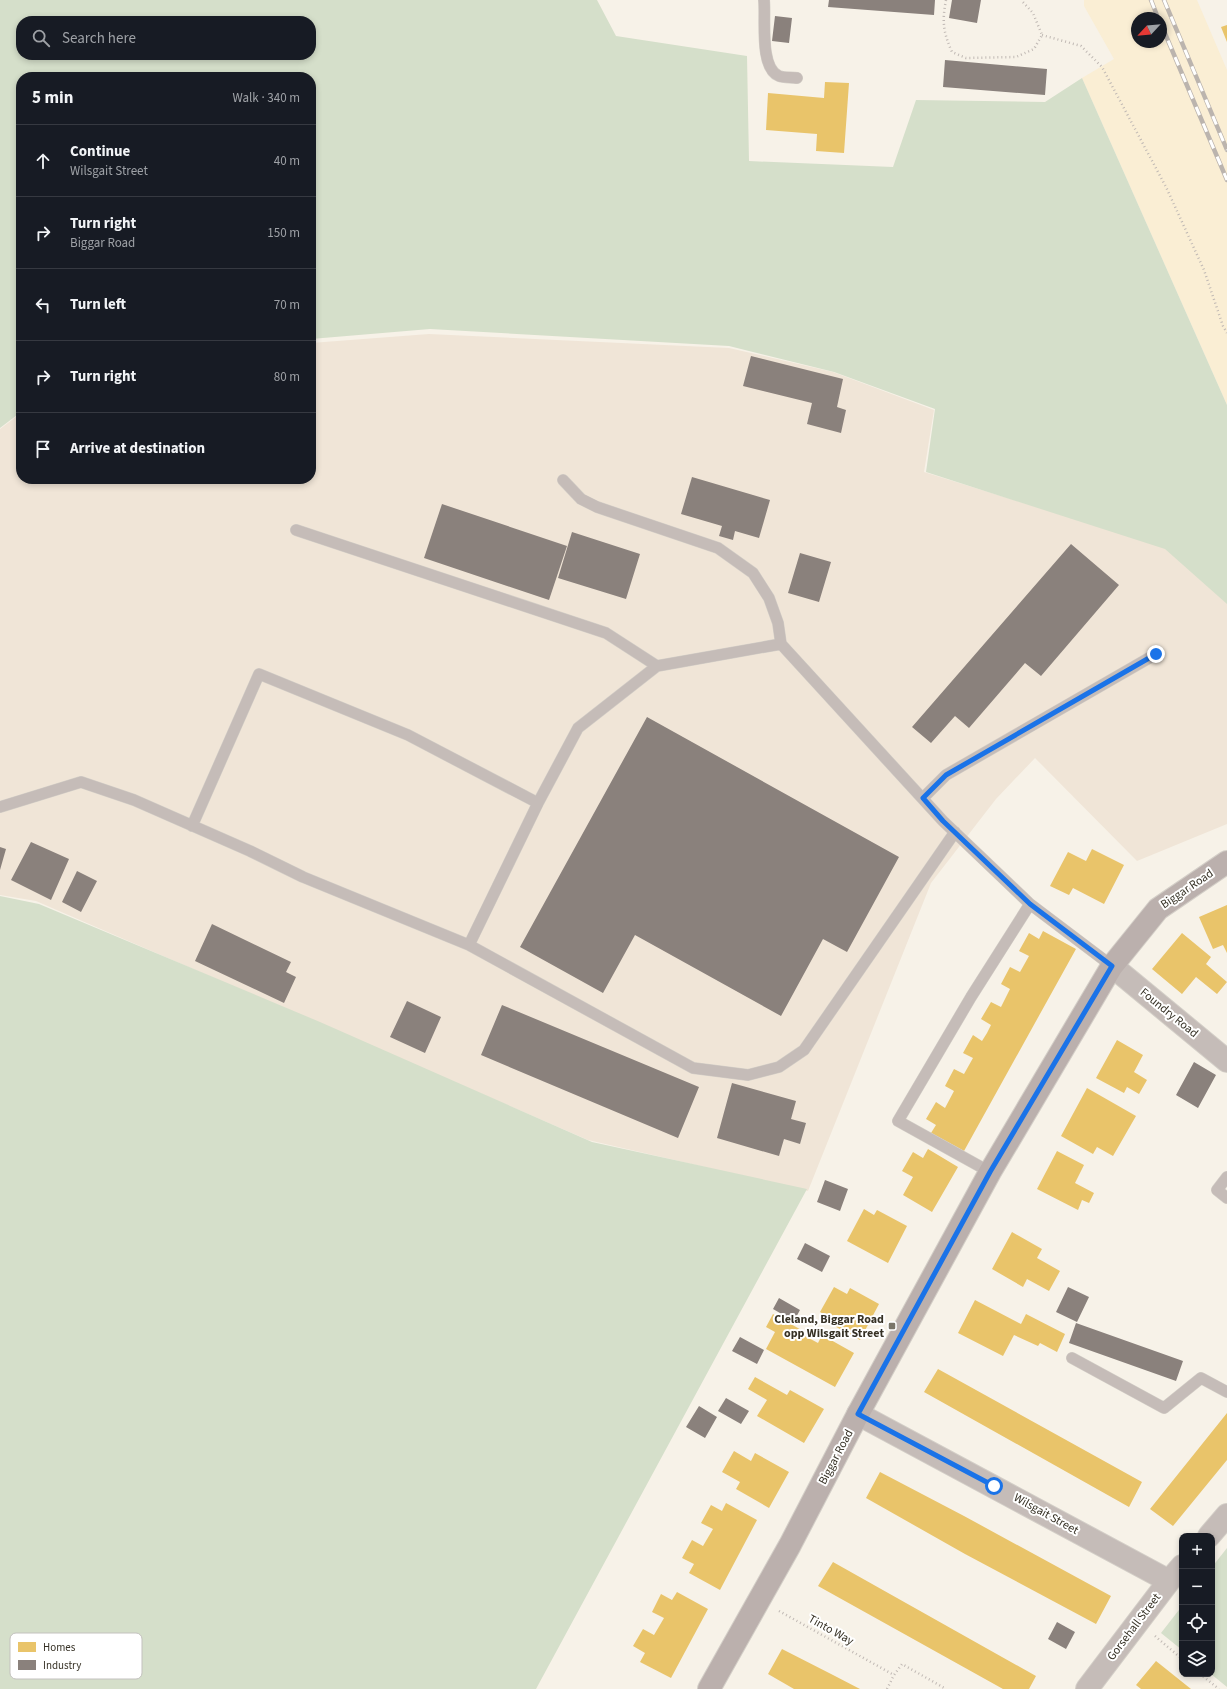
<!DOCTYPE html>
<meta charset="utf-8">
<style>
body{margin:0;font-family:"Source Sans 3",sans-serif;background:#20242c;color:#f1f3f6}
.controls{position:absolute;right:12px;bottom:12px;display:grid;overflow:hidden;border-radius:8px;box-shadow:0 2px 6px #0003}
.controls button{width:36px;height:36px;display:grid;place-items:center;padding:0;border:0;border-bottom:1px solid #363941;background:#171b24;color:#f1f3f6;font:20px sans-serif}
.compass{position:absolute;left:1131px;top:12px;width:36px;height:36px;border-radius:50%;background:#171b24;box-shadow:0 2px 6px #0003;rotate:244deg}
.stop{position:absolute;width:12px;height:12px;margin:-9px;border:3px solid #1a73e8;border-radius:50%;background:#fff}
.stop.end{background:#1a73e8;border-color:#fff;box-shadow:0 1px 4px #0008}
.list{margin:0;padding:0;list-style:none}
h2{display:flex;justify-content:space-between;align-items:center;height:52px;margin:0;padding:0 16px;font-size:17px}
h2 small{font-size:13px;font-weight:400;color:#9ea1a6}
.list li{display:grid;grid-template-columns:26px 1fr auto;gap:12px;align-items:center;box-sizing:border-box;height:72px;padding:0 16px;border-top:1px solid #363941}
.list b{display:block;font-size:15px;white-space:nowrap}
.list p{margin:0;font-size:13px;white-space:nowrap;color:#9ea1a6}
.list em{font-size:13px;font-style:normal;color:#9ea1a6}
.icon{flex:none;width:22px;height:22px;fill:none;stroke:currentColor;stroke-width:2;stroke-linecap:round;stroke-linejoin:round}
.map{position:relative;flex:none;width:1227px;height:1689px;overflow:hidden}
.search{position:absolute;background:#171b24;box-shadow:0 2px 6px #0003;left:16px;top:16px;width:300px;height:44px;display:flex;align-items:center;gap:10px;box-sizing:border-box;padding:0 14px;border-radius:16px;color:#9ea1a6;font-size:15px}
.panel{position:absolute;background:#171b24;box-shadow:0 2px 6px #0003;left:16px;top:72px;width:300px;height:412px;border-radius:16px}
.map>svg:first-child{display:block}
.built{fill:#faeed4;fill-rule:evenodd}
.industrial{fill:#f0e5d7}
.green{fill:#d5dfca;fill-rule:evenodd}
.homes{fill:#e9c46a}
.industry{fill:#8a817c}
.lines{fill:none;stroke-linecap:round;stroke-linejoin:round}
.lane-casing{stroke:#d3cec7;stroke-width:12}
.street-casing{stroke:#d3cec7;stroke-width:24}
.secondary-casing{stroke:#d3cec7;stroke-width:24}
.path{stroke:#c0b9b4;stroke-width:2.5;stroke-dasharray:1 3;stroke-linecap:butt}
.lane{stroke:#c5bcb8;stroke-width:11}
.street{stroke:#c5bcb8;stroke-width:22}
.secondary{stroke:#bbb0ad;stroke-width:22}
.rail-casing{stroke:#bbb4ae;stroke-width:4.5}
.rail{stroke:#fff;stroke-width:3;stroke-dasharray:9;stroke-linecap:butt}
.route{stroke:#1a73e8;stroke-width:5}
.poi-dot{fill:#7a7569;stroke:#fff;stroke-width:1.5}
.labels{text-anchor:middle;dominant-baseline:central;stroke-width:4;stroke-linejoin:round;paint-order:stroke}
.street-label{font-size:12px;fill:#363125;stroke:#fff}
.poi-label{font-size:12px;font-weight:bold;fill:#363125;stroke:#fff;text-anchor:end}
.key{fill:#fff;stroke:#c3c1be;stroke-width:1}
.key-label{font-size:11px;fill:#363125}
</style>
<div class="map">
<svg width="1227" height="1689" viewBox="0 0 1227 1689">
<rect width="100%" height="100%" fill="#f7f2e8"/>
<!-- built -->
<path class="built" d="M1084,0H1197L1227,70V405L1082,78L1114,59L1084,6ZM1137,18H1161V42H1137Z"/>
<!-- industrial -->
<path class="industrial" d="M429,334L729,348L833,372L934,410L924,472L1166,547L1227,603V824L1137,861L1035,758L996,799L931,883L808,1191L588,1140L36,901L0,895V429L21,413V479H311V343Z"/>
<!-- green -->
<path class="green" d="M0,0H597L616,36L747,56L749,161L893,167L916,100L1045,102L1082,78L1227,405V604L1165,549L926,472L935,409L834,372L729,346L430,329L311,339V77H21V412L0,428ZM21,21H311V55H21Z
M0,896L39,904L320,1022L592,1142L807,1189L536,1689H0Z
M1227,1548V1687L1211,1674L1212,1567Z
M1182,1606V1650L1161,1633Z"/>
<!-- homes -->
<path class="homes" d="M1227,25V42L1221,27Z
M825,82L849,83L844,153L816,151L817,134L766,130L768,93L824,98Z
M1092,849L1124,865L1104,904L1073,888L1069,895L1050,886L1068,852L1086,861Z
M1227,905V953L1223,945L1213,949L1199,917Z
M1043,931L1076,949L964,1151L931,1133L936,1125L926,1119L936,1102L945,1108L954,1091L945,1086L954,1069L964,1074L973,1058L963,1053L973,1035L982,1041L987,1033L991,1025L981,1019L991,1002L1001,1007L1010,989L1001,984L1010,967L1020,972L1029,956L1019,951L1029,933L1039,939Z
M1182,933L1211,957L1206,964L1227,982L1217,994L1196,977L1182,994L1152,969Z
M1117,1040L1143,1055L1134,1072L1147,1080L1139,1094L1127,1087L1124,1093L1096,1078Z
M1087,1088L1136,1116L1113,1156L1097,1147L1093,1154L1061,1136Z
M928,1149L958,1167L932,1212L903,1195L913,1177L902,1171L913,1152L923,1158Z
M1057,1151L1084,1165L1075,1183L1094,1193L1089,1203L1082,1200L1078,1210L1037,1189Z
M864,1209L874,1215L877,1210L907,1226L888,1263L847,1241Z
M1012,1232L1042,1249L1037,1258L1060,1271L1049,1291L1027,1279L1023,1287L992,1269Z
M834,1287L847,1294L850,1288L879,1304L860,1340L829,1323L832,1319L820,1312Z
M975,1300L1021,1324L1026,1314L1065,1334L1057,1352L1040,1343L1038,1346L1014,1335L1003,1356L958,1333Z
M773,1314L805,1332L803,1335L818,1343L822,1335L854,1353L835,1387L766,1349L775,1332L766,1327Z
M938,1369L1142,1482L1129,1507L924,1392Z
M755,1377L787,1395L790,1390L824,1409L804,1443L757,1416L767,1400L748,1389Z
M1227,1413V1460L1173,1526L1150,1509Z
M734,1451L751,1461L755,1453L789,1472L769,1508L736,1489L740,1482L722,1472Z
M880,1472L964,1516L1111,1596L1096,1624L965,1554L866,1498Z
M726,1503L757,1520L720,1590L689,1573L694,1564L682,1558L692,1540L703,1546L713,1529L701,1523L711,1505L722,1511Z
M833,1562L1036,1676L1029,1689H1003L818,1586Z
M677,1592L708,1609L671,1678L640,1662L645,1653L633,1646L643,1629L654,1635L664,1618L652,1612L661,1594L672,1600Z
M782,1649L833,1675L860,1689H794L768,1674Z
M1156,1661L1191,1689H1141L1136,1685Z"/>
<!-- industry -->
<path class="industry" d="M829,0H935L934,15L828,7Z
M952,0H981L977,23L949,18Z
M775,16L792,18L789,43L772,41Z
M945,60L1047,69L1045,95L943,87Z
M751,356L843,379L837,407L846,410L841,433L807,424L812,403L743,386Z
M692,477L770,500L759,538L735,531L733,540L719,536L722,526L681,514Z
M442,504L567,546L549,600L424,558Z
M572,532L640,554L626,599L558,578Z
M1071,544L1119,585L1041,676L1025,663L969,728L955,716L931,743L912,727Z
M800,553L831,562L819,602L788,593Z
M647,717L899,857L847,952L823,939L781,1016L635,935L603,993L520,947Z
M31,842L69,859L51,900L11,880Z
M0,847L6,849L0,870Z
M77,871L97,881L81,912L62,902Z
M212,924L291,962L286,972L296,977L284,1003L195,961Z
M407,1001L441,1017L425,1053L390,1037Z
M502,1005L699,1087L678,1138L481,1055Z
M1194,1062L1216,1075L1198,1108L1176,1095Z
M732,1083L796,1101L791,1119L806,1123L800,1144L784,1139L779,1156L717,1138Z
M825,1180L848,1189L840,1211L817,1202Z
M805,1243L830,1256L822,1272L797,1259Z
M1068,1287L1089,1297L1077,1322L1056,1312Z
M779,1298L800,1310L794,1321L773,1309Z
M1076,1323L1183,1361L1176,1381L1069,1343Z
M740,1337L764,1350L757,1364L732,1351Z
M726,1398L749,1411L741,1424L718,1411Z
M699,1406L717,1417L705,1438L686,1427Z
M1057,1622L1075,1632L1066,1649L1048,1639Z"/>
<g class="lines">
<!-- lane casing -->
<g class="lane-casing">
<path id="lane" d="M764,0C766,18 759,68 779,76C784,78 792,77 797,78
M563,480L581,499L597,507L718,548L753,573L769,598L778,623L781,644L943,821L1030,904L971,997L898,1121L990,1172
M296,530L606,633L657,666
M781,644L657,666L578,728L538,803L469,945L693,1068L748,1075L779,1067L804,1050L955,832
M923,798L946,775L1156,654
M0,807L81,782L134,800L250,851L303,877L469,945
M192,826L259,674L408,735L538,803
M1030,904L1112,966
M1227,1177L1217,1190L1227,1198
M1072,1358L1164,1408L1201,1378L1227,1392"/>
</g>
<!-- street casing -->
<g class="street-casing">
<path id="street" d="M1112,966L1227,1061
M858,1414L1169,1581
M1209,1536L1227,1515
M1087,1689L1169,1581L1182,1566"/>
</g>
<!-- secondary casing -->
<g class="secondary-casing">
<path id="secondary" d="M709,1689L790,1545L858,1414L990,1172L1112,966L1158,909L1227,862"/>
</g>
<!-- path -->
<path class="path" d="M946,0C942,21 943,32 952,52L966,58L1016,57L1034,49L1042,35L1033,13L1021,0
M1042,35L1081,46L1102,67L1166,187L1204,270L1223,326L1227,333
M779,1611L894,1675L902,1664L946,1689
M1155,1636L1182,1659
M1200,1674L1219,1689
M887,1689L894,1675"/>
<!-- lane -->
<use href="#lane" class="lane"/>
<!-- street -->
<use href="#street" class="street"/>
<!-- secondary -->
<use href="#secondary" class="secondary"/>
<!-- rail casing -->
<g class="rail-casing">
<path id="rail" d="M1151,0L1158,18
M1164,0L1227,150
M1161,24L1227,180"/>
</g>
<!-- rail -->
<use href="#rail" class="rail"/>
</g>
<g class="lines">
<!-- route -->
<path class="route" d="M994,1486L858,1414L990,1172L1112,966L1030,904L943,821L923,798L946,775L1156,654"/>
</g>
<!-- markers -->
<rect class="poi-dot" x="888" y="1322" width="8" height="8" rx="2"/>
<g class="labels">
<!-- street labels -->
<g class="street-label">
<text transform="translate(1187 889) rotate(-34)">Biggar Road</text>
<text transform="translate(1169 1013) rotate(39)">Foundry Road</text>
<text transform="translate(836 1457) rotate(-62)">Biggar Road</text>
<text transform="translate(1046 1514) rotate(29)">Wilsgait Street</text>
<text transform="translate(1134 1627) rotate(-53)">Gorsehall Street</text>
<text transform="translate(831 1630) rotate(29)">Tinto Way</text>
</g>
<!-- poi labels -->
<g class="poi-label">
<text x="884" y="1319">Cleland, Biggar Road<tspan x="884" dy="14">opp Wilsgait Street</tspan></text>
</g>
</g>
<!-- legend -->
<rect x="10" y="1633" width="132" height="46" rx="6" class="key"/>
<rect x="18" y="1642" width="18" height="10" fill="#e9c46a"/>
<rect x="18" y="1660" width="18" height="10" fill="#8a817c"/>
<g class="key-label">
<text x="43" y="1651">Homes</text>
<text x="43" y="1669">Industry</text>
</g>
</svg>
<div class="controls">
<button>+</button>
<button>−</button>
<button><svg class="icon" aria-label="locate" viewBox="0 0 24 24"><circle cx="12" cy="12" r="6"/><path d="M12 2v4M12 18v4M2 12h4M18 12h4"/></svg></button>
<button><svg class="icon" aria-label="layers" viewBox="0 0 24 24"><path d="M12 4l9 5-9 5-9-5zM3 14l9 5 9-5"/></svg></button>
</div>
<svg class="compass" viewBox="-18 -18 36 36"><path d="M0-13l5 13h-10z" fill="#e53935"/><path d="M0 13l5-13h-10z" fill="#9ea1a6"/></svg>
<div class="stop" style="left:994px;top:1486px"></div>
<div class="stop end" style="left:1156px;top:654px"></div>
<div class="search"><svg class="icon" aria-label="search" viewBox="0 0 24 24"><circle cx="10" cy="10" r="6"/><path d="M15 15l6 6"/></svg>Search here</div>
<section class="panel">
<h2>5 min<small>Walk · 340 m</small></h2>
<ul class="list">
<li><svg class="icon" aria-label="ahead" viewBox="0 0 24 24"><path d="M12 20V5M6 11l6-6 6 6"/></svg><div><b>Continue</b><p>Wilsgait Street</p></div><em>40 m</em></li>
<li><svg class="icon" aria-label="right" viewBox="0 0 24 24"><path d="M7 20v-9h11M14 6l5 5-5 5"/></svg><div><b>Turn right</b><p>Biggar Road</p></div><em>150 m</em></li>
<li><svg class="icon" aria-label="left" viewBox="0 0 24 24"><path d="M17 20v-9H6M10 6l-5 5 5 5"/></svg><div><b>Turn left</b></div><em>70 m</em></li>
<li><svg class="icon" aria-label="right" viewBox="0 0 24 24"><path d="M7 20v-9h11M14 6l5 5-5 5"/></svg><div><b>Turn right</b></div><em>80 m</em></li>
<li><svg class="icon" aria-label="arrive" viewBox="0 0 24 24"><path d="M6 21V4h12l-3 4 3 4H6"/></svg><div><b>Arrive at destination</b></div></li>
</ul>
</section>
</div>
